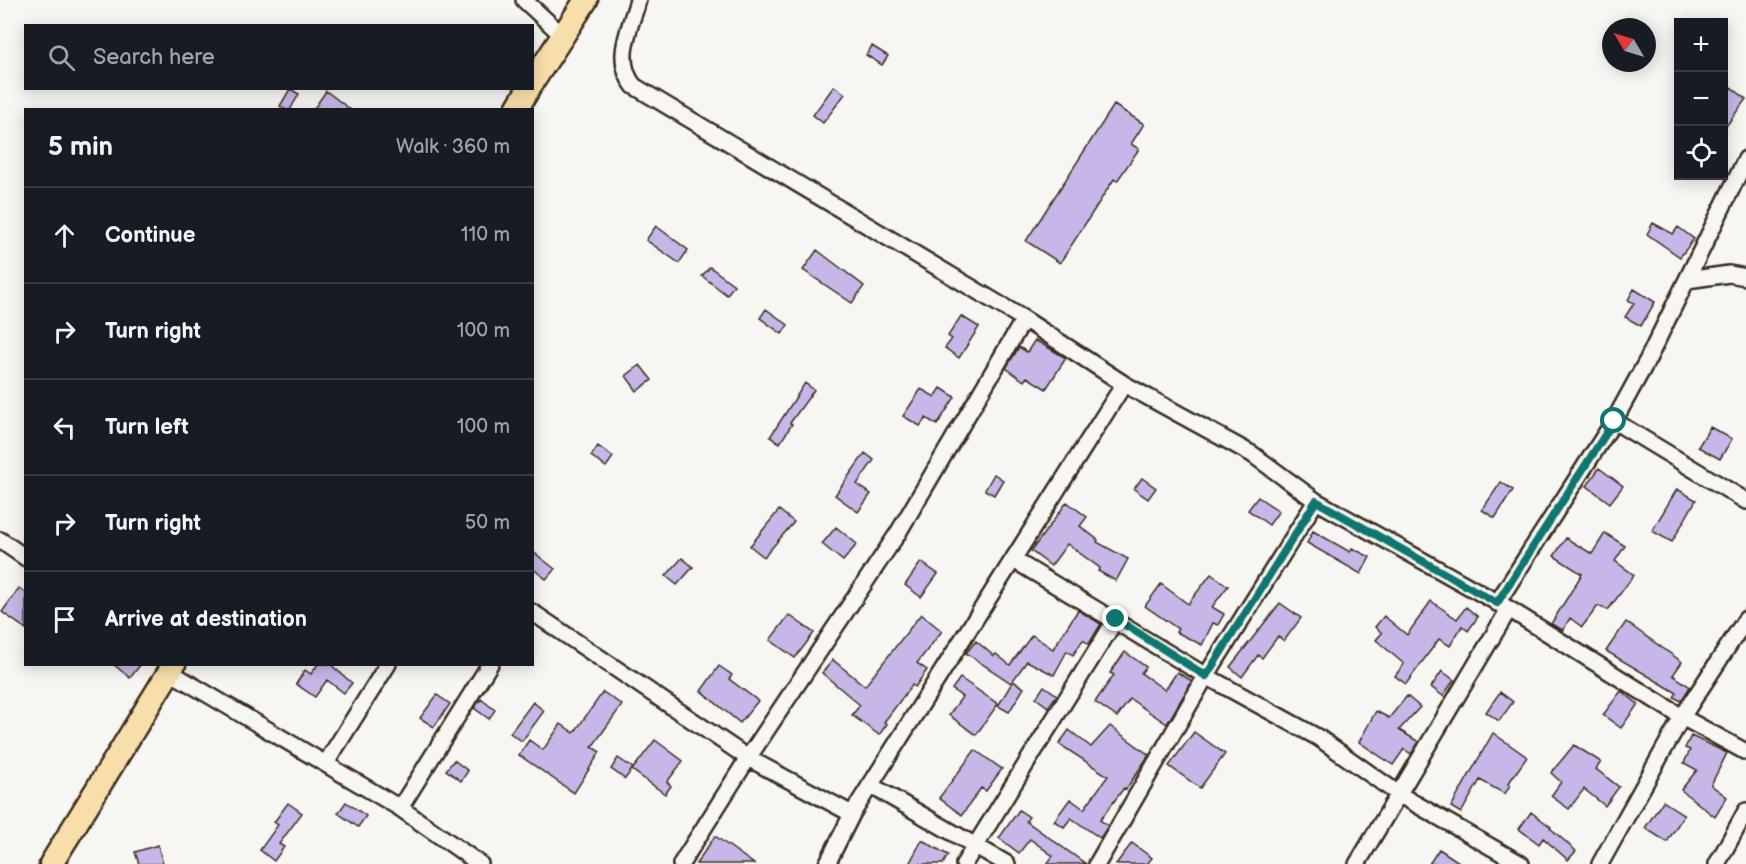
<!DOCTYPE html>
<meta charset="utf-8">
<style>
body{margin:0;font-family:"Balsamiq Sans",sans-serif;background:#242831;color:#f1f3f6}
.controls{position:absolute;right:18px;top:18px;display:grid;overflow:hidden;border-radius:0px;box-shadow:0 3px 15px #0003}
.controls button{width:54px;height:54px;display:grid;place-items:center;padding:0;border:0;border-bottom:2px solid #363941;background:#171b24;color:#f1f3f6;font:30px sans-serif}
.compass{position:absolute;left:1602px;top:18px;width:54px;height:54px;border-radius:50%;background:#171b24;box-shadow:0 3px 15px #0003;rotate:308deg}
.stop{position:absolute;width:18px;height:18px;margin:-14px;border:4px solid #0f766e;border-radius:50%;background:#fff}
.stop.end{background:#0f766e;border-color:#fff;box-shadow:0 2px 6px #0008}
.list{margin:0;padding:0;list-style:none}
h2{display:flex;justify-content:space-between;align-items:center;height:78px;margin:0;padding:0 24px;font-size:26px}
h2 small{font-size:20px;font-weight:400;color:#9ea1a6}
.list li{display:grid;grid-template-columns:39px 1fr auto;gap:18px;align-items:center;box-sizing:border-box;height:96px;padding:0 24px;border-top:2px solid #363941}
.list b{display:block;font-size:22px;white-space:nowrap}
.list em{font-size:20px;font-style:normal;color:#9ea1a6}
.icon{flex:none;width:33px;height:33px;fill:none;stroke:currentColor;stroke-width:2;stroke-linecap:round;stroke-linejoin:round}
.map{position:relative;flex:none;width:1746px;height:864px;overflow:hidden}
.search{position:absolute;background:#171b24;box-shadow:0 3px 15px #0003;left:24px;top:24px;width:510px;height:66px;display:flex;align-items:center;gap:15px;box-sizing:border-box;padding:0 21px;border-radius:0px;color:#9ea1a6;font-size:22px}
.panel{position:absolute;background:#171b24;box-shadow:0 3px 15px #0003;left:24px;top:108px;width:510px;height:558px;border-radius:0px}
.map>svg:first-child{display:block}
.building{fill:#c7b7e8;stroke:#3b2a1e;stroke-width:1.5}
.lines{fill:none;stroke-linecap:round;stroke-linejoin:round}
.street-casing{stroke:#3b2a1e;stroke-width:20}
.primary-casing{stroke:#3b2a1e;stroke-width:27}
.street{stroke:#f6f6f2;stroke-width:15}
.primary{stroke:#f8deab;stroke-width:22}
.route{stroke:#0f766e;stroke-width:8}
</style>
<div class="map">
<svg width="1746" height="864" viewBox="0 0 1746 864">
<rect width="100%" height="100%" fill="#f6f6f2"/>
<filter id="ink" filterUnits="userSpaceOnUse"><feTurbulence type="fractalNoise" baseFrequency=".0167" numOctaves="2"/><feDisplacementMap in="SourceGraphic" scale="12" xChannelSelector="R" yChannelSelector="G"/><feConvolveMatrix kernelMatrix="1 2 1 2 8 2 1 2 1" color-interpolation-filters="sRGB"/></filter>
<g filter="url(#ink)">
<!-- building -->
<path class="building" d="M872,46L888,56L882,65L866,55Z
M834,86L845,94L823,123L813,115Z
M1731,87L1746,99L1724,129V98Z
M290,89L299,94L290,110H286L280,106Z
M326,91L351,110H313Z
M1114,105L1144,124L1131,144L1139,149L1117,181L1114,179L1060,263L1026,241Z
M1653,223L1673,234L1678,227L1694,239L1680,257L1647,234Z
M656,226L688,250L679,263L646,240Z
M817,250L864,286L852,303L803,270Z
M710,267L734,285L727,295L702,276Z
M1634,289L1655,302L1641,326L1625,317L1634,303L1628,300Z
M766,309L788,325L782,334L760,318Z
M961,316L979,327L959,358L945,348L952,339L948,336Z
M1035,340L1066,358L1046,389L1027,377L1024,381L1006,368L1019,347L1027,352Z
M640,365L652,380L637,391L626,376Z
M805,383L814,390L790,423L792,424L780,443L770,437Z
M941,388L955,397L937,425L926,418L920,426L903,416L921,389L935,397Z
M1710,427L1732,439L1720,459L1698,447Z
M598,446L613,457L606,467L591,456Z
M865,453L874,460L857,484L871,494L858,512L835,495Z
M1599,468L1623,486L1610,503L1587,486Z
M994,474L1003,480L994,495L985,490Z
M1142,478L1156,488L1148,499L1134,489Z
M1501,482L1513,490L1495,518L1482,510Z
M1677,489L1696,500L1672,542L1652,531Z
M1258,497L1279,511L1269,525L1248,510Z
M1067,502L1087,517L1080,526L1098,540L1097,542L1128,559L1116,581L1098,571L1100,568L1067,544L1051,566L1031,551Z
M779,510L794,522L764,557L750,546Z
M836,527L857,544L843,561L822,544Z
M1313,531L1350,552L1352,548L1370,557L1361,574L1307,543Z
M1605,533L1625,546L1615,561L1634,575L1608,610L1598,606L1582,627L1570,618L1563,630L1551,624L1582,574L1554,556L1566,538L1592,554Z
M532,551L555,569L546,579L532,568Z
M682,558L693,567L677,585L666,576Z
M921,562L938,574L921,597L905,585Z
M1211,574L1228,586L1212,607L1224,614L1218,625L1213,623L1202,645L1176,632L1178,629L1145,606L1161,584L1188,604Z
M19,588L26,593V629L2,612Z
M1431,601L1457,619L1466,607L1478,617L1468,631L1462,626L1450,646L1439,639L1406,684L1395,676L1404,664L1376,640L1382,633L1375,627L1384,616L1407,635Z
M1280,603L1301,618L1284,641L1278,636L1262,658L1258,655L1242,677L1230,667Z
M1078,610L1101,624L1089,644L1083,640L1073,655L1067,651L1054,675L1027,661L1011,683L966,653L976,641L994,656L996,654L1010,665L1032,635L1053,649Z
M921,614L942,631L917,663L927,670L915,687L912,685L884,722L887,724L879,735L852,715L860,705L822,673L833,660L865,686Z
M789,615L814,633L795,658L770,640Z
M1626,622L1682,662L1673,675L1690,687L1681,701L1674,697L1677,693L1606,651Z
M1125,652L1146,667L1141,673L1165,690L1177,672L1192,681L1167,724L1130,699L1117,717L1095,702L1114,675L1110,673Z
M113,664H141L130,678Z
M318,664H330L352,683L344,693L327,680L315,697L296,684L305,670L311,674Z
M719,666L732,675L729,679L758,701L740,723L701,691Z
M1442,671L1454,680L1443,696L1431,687Z
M960,678L998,704L976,735L949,715L962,697L952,689Z
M1013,681L1024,688L1009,712L998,706Z
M1044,686L1057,695L1048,707L1036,698Z
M1621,691L1638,704L1621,728L1603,715Z
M603,692L622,705L592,747L600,752L574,793L519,755L529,740L543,750L561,724L574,733Z
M1500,692L1513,702L1499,721L1486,712Z
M437,695L450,704L434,727L420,718Z
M1407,696L1420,707L1399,730L1419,742L1411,754L1404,749L1393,765L1359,742L1376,711L1389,718Z
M481,699L495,710L489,719L474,708Z
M533,702L544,711L522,741L510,733Z
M1110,726L1149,755L1126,789L1124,788L1100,820L1108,826L1100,838L1071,818L1064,827L1054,821L1070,799L1084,809L1108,776L1059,744L1069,730L1091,747Z
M1194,732L1225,754L1200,788L1169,766Z
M1493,733L1527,757L1508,784L1510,785L1505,794L1480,780L1461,813L1451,807Z
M1691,736L1727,753L1711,785L1727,797L1715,817L1681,790L1697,770L1684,763L1690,750L1685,748Z
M655,740L683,761L667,782L671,786L665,794L632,770Z
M1574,745L1601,762L1596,769L1619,787L1605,806L1584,789L1569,809L1551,796L1561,782L1551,773Z
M975,750L1002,769L986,791L981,788L962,815L939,798Z
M618,758L633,768L625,779L611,769Z
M454,760L468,771L461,781L446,770Z
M1663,801L1684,815L1667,842L1645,828Z
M346,802L366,816L358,827L338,813Z
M288,803L302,813L279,844L284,847L274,861L260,850L278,825L274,822Z
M1019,810L1029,817L1026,821L1086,864H1047L1053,856L1030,839L1019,853L999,838Z
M1531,812L1551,827L1550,828L1576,851L1568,860L1543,838L1539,844L1519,829Z
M715,836L754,864H696Z
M922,840L948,855L943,864H909Z
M1132,843L1152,858L1147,864H1116Z
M158,845L163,864H139L135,852Z
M1439,849L1462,864H1429Z"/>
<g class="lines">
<!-- street casing -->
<g class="street-casing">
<path id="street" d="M524,0L562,35
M638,0C630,29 613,60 634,86L1024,319L1124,384L1252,454L1316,501L1509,609L1682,717L1746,752
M1687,280L1729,274L1746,277
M1614,421L1746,501
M0,540L26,558
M1014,560L1206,676L1319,738L1400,795L1521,864
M1497,603L1614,421L1648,359L1746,159
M532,612L748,758L852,814
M170,672L400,808L480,864
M326,763L388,664
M870,785L1007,864
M400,808L490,664
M681,864L748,758L898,533L1024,319
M827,864L852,814L1124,384
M964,864L1116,619
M1097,864L1206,676L1316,501
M1357,864L1509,609
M1600,864L1682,717L1746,619
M1717,864L1746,811"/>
</g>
<!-- primary casing -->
<g class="primary-casing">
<path id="primary" d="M532,83L586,0
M516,110L529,88
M51,864L174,664"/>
</g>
<!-- street -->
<use href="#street" class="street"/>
<!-- primary -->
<use href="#primary" class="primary"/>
</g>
</g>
<g class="lines" filter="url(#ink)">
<!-- route -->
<path class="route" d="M1116,619L1206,676L1316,501L1497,603L1614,421"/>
</g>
</svg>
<div class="controls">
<button>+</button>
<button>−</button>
<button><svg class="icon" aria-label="locate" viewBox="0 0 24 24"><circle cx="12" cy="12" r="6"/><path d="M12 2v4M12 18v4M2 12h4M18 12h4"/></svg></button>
</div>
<svg class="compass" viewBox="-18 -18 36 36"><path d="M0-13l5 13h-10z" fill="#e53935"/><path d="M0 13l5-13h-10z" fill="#9ea1a6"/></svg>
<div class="stop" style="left:1614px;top:421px"></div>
<div class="stop end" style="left:1116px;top:619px"></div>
<div class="search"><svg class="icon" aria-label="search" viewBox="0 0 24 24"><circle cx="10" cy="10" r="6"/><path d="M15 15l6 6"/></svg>Search here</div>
<section class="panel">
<h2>5 min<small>Walk · 360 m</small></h2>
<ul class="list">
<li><svg class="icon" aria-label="ahead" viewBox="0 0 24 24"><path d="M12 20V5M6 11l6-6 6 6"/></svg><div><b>Continue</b></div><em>110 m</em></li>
<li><svg class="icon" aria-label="right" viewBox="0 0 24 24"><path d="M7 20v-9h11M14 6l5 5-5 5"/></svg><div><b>Turn right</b></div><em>100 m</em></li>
<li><svg class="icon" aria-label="left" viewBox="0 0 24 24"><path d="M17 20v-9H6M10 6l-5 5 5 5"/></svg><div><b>Turn left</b></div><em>100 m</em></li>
<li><svg class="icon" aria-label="right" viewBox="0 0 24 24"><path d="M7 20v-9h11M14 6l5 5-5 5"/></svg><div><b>Turn right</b></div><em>50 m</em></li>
<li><svg class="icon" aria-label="arrive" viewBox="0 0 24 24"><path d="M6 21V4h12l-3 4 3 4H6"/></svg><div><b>Arrive at destination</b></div></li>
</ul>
</section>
</div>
